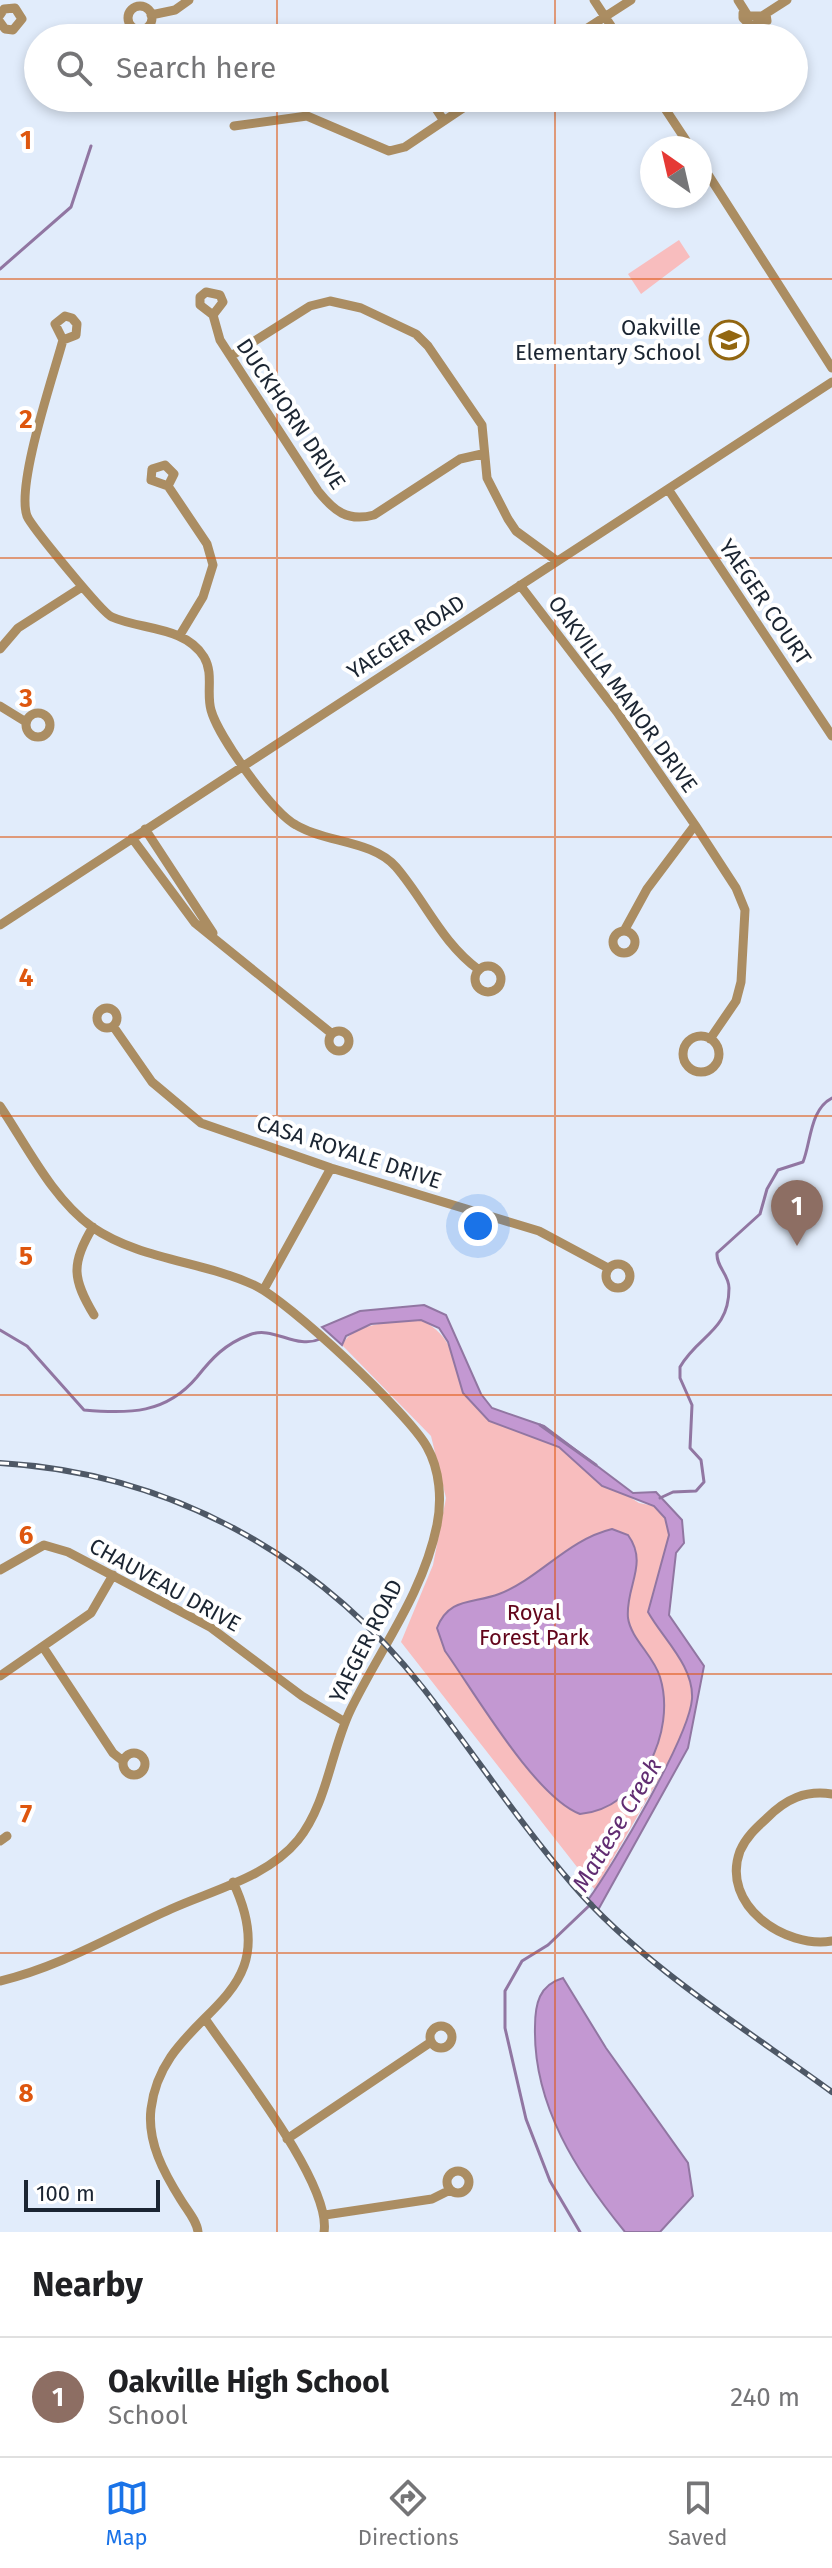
<!DOCTYPE html>
<style>
body{margin:0;font-family:"Fira Sans",sans-serif;background:#f6f6f6;color:#202124}
.compass{position:absolute;left:640px;top:136px;width:72px;height:72px;border-radius:50%;background:#fff;box-shadow:0 4px 12px #0003;rotate:326deg}
.scale{position:absolute;left:24px;bottom:20px;width:136px;box-sizing:border-box;padding-left:8px;border:4px solid #1b2532;border-top:0;font-size:22px;line-height:28px;white-space:nowrap;color:#1b2532;-webkit-text-stroke:6px #fff;paint-order:stroke}
.you{position:absolute;left:478px;top:1226px;width:28px;height:28px;margin:-20px;border:6px solid #fff;border-radius:50%;background:#1a73e8;box-shadow:0 0 0 12px #1a73e833}
.badge{display:grid;place-items:center;width:52px;height:52px;border-radius:50%;background:#1a73e8;color:#fff;font-size:26px;font-weight:700}
.pin{position:absolute;translate:-50% -66px;filter:drop-shadow(0 2px 4px #0008)}
.pin::after{content:'';position:absolute;top:42px;width:28px;height:24px;background:inherit;clip-path:polygon(0 0,100% 0,50% 100%)}
.list{margin:0;padding:0;list-style:none}
h2{display:flex;justify-content:space-between;align-items:center;height:104px;margin:0;padding:0 32px;font-size:34px}
h2 small{font-size:26px;font-weight:400;color:#757577}
.list li{display:grid;grid-template-columns:52px 1fr auto;gap:24px;align-items:center;box-sizing:border-box;height:120px;padding:0 32px;border-top:2px solid #e0e0e0}
.list b{display:block;font-size:30px;white-space:nowrap}
.list p{margin:0;font-size:26px;white-space:nowrap;color:#757577}
.list em{font-size:26px;font-style:normal;color:#757577}
.icon{flex:none;width:44px;height:44px;fill:none;stroke:currentColor;stroke-width:2;stroke-linecap:round;stroke-linejoin:round}
.map{position:relative;flex:none;width:832px;height:2232px;overflow:hidden}
.search{position:absolute;background:#fff;box-shadow:0 4px 12px #0003;left:24px;right:24px;top:24px;height:88px;display:flex;align-items:center;gap:20px;box-sizing:border-box;padding:0 28px;border-radius:44px;color:#757577;font-size:30px}
.sheet{height:224px;background:#fff}
nav{display:flex;justify-content:space-around;align-items:center;box-sizing:border-box;height:112px;border-top:2px solid #e0e0e0;background:#fff;font-size:22px;color:#757577}
nav a{display:grid;justify-items:center;gap:4px}
nav .on{color:#1a73e8}
.map>svg:first-child{display:block}
.green{fill:#f8bdbe}
.water{fill:#c398d2;stroke:#9176a2;stroke-width:2}
.lines{fill:none;stroke-linecap:round;stroke-linejoin:round}
.stream{stroke:#9176a2;stroke-width:3}
.minor{stroke:#ab8d62;stroke-width:9}
.rail-casing{stroke:#4e5866;stroke-width:6}
.rail{stroke:#fff;stroke-width:3;stroke-dasharray:9;stroke-linecap:butt}
.grid{fill:none;stroke:#de560e;stroke-width:2;stroke-opacity:0.55}
.labels{text-anchor:middle;dominant-baseline:central;stroke-width:8;stroke-linejoin:round;paint-order:stroke}
.poi-label{font-size:22px;fill:#1b2532;stroke:#fff;text-anchor:end}
.street-label{font-size:22px;fill:#1b2532;stroke:#fff}
.park-label{font-size:22px;fill:#63051b;stroke:#fff}
.water-label{font-size:24px;font-style:italic;fill:#612d72;stroke:#fff}
.grid-label{font-size:26px;text-anchor:middle;font-weight:bold;fill:#de560e;stroke:#fff;stroke-width:8;stroke-linejoin:round;paint-order:stroke}
</style>
<div class="map">
<svg width="832" height="2232" viewBox="0 0 832 2232">
<rect width="100%" height="100%" fill="#e1ecfb"/>
<!-- green -->
<path class="green" d="M679,240L690,257L641,294L628,274Z
M421,1320C453,1335 455,1362 463,1393L559,1447L578,1464L639,1503L654,1506L665,1518L669,1535L648,1612L685,1666L696,1698L676,1749L595,1890L401,1642L433,1565L446,1498L431,1436L342,1345C355,1320 397,1323 421,1320Z"/>
<!-- water -->
<path class="water" d="M424,1305L446,1315L481,1394L492,1408L544,1426L633,1493L656,1492L682,1520L684,1543L676,1553L669,1615L704,1666L688,1748L598,1910L588,1900C613,1866 689,1737 692,1699C694,1666 663,1639 648,1612L669,1535L665,1518L654,1506L602,1486L559,1447L489,1421L463,1393L448,1342L439,1328L421,1320L371,1324L346,1336L342,1345L322,1327L360,1311Z
M612,1529L628,1535C649,1564 625,1587 628,1618C631,1639 654,1656 660,1677C677,1732 640,1809 580,1814C535,1797 475,1693 445,1651L437,1628C449,1597 473,1604 499,1594C540,1578 567,1540 612,1529Z
M563,1978L606,2048L688,2163L693,2196L660,2232H625C577,2173 533,2105 535,2027C535,2004 539,1985 563,1978Z"/>
<g class="lines">
<!-- stream -->
<path class="stream" d="M0,269L71,207L91,146
M0,1330L27,1346L84,1410C129,1414 166,1414 197,1377C212,1358 225,1344 249,1335C273,1325 296,1350 320,1339
M540,1425L596,1465
M660,1498L673,1492L696,1491L704,1482L701,1460L690,1448L692,1405L680,1378V1367C698,1335 729,1332 729,1288C729,1274 716,1267 717,1253L760,1214L767,1189L778,1170L803,1162C811,1142 810,1109 832,1098
M580,2232L550,2181L526,2119L505,2028V1991L522,1961L548,1945L592,1903"/>
<!-- minor -->
<path class="minor" d="M594,0L619,38
M738,0L748,16H762L787,0
M128 18a12 12 0 1 1 24 0a12 12 0 1 1-24 0Z
M743,13V18L751,26L767,21L766,14
M0,15L4,9L15,8L22,19L13,30L5,29L0,22
M151,15L175,10L189,0
M572,38L631,0
M429,98L444,121
M658,98L691,148
M234,126L307,116L389,151L405,147L478,98
M700,162L832,368
M213,315L223,302L220,295L206,292L200,297V305L213,315L220,340L318,491C334,511 347,522 374,515L460,459L482,454
M63,340L76,335L77,324L72,318L65,316L55,324L63,340C53,377 16,485 27,516C31,526 103,614 112,617C141,630 185,626 204,657C214,674 206,692 211,710C218,736 272,812 296,825C326,843 372,840 396,867C426,902 441,942 479,970
M231,356L310,306L330,301L361,308L416,334L428,346L482,425L487,478L508,519L516,531L557,561
M168,486L174,474L165,465L152,469L151,480L168,486L207,544L213,565L203,597L180,635
M668,489L832,736
M520,585L617,712L695,825L736,888L745,910L741,982L736,1001L710,1039
M0,649L18,628L82,587
M0,706L26,722
M26 725a12 12 0 1 1 24 0a12 12 0 1 1-24 0Z
M145,829L213,933
M132,838L195,923L331,1033
M0,925L832,382
M613 942a11 11 0 1 1 22 0a11 11 0 1 1-22 0Z
M624,931L647,889L695,825
M475 979a13 13 0 1 1 26 0a13 13 0 1 1-26 0Z
M97 1018a10 10 0 1 1 20 0a10 10 0 1 1-20 0Z
M113,1026L152,1082L201,1123L331,1168L539,1231L608,1268
M329 1041a10 10 0 1 1 20 0a10 10 0 1 1-20 0Z
M683 1054a18 18 0 1 1 36 0a18 18 0 1 1-36 0Z
M0,1106C27,1146 52,1198 92,1227C140,1260 202,1261 254,1285C288,1300 409,1414 427,1447C440,1470 442,1500 437,1525C423,1594 380,1649 350,1711C331,1751 327,1804 298,1840C268,1877 213,1890 171,1909C115,1934 60,1967 0,1981
M93,1227C70,1264 73,1280 94,1315
M606 1276a12 12 0 1 1 24 0a12 12 0 1 1-24 0Z
M264,1289L331,1168
M0,1570L44,1545L68,1552L210,1627L302,1696L345,1722
M43,1647L113,1753L123,1761
M0,1676L91,1613L113,1575
M123 1764a11 11 0 1 1 22 0a11 11 0 1 1-22 0Z
M832,1794C805,1790 786,1799 767,1818C756,1828 746,1837 740,1851C720,1905 785,1949 832,1941
M0,1841L7,1836
M206,2020C235,2063 332,2184 324,2232
M430 2037a11 11 0 1 1 22 0a11 11 0 1 1-22 0Z
M287,2139L431,2042
M447 2182a11 11 0 1 1 22 0a11 11 0 1 1-22 0Z
M325,2215L432,2199L450,2190
M198,2232C197,2221 187,2210 181,2200C164,2173 147,2142 151,2109C163,2007 292,2007 233,1882"/>
<!-- rail casing -->
<g class="rail-casing">
<path id="rail" d="M0,1463C170,1473 318,1555 423,1688C474,1753 519,1823 573,1885C643,1966 746,2029 832,2092"/>
</g>
<!-- rail -->
<use href="#rail" class="rail"/>
</g>
<!-- grid -->
<path class="grid" d="M277,0V38M555,0V38M277,98V2232M555,98V2232M0,279H832M0,558H832M0,837H832M0,1116H832M0,1395H832M0,1674H832M0,1953H832"/>
<!-- icons -->
<defs>
<g id="school-ring" transform="scale(2)"><circle r="9.5" fill="#fff" stroke="#926610" stroke-width="1.5"/><path d="M0-5L7-2L0 1L-7-2ZM-4 1L0 2.5L4 1V4Q0 6-4 4Z" fill="#926610"/></g>
</defs>
<g fill-rule="evenodd">
<use href="#school-ring" x="729" y="340"/>
</g>
<g class="labels">
<!-- poi labels -->
<g class="poi-label">
<text x="701" y="327">Oakville<tspan x="701" dy="25">Elementary School</tspan></text>
</g>
<!-- street labels -->
<g class="street-label">
<text transform="translate(291 414) rotate(56)">DUCKHORN DRIVE</text>
<text transform="translate(765 602) rotate(56)">YAEGER COURT</text>
<text transform="translate(406 637) rotate(-33)">YAEGER ROAD</text>
<text transform="translate(623 694) rotate(54)">OAKVILLA MANOR DRIVE</text>
<text transform="translate(349 1152) rotate(18)">CASA ROYALE DRIVE</text>
<text transform="translate(165 1585) rotate(29)">CHAUVEAU DRIVE</text>
<text transform="translate(366 1641) rotate(-63)">YAEGER ROAD</text>
</g>
<!-- park labels -->
<g class="park-label">
<text x="534" y="1612">Royal<tspan x="534" dy="25">Forest Park</tspan></text>
</g>
<!-- water labels -->
<g class="water-label">
<text transform="translate(617 1825) rotate(-59)">Mattese Creek</text>
</g>
</g>
<g class="grid-label">
<text x="26" y="149">1</text>
<text x="26" y="428">2</text>
<text x="26" y="707">3</text>
<text x="26" y="986">4</text>
<text x="26" y="1265">5</text>
<text x="26" y="1544">6</text>
<text x="26" y="1823">7</text>
<text x="26" y="2102">8</text>
</g>
</svg>
<svg class="compass" viewBox="-18 -18 36 36"><path d="M0-13l5 13h-10z" fill="#e53935"/><path d="M0 13l5-13h-10z" fill="#757577"/></svg>
<div class="scale">100 m</div>
<div class="you"></div>
<div class="pin badge" style="left:797px;top:1246px;background:#8d6e63">1</div>
<div class="search"><svg class="icon" aria-label="search" viewBox="0 0 24 24"><circle cx="10" cy="10" r="6"/><path d="M15 15l6 6"/></svg>Search here</div>
</div>
<section class="sheet">
<h2>Nearby<small></small></h2>
<ul class="list">
<li><span class="badge" style="background:#8d6e63">1</span><div><b>Oakville High School</b><p>School</p></div><em>240 m</em></li>
</ul>
</section>
<nav>
<a class="on"><svg class="icon" aria-label="map" viewBox="0 0 24 24"><path d="M3 6l6-2 6 2 6-2v14l-6 2-6-2-6 2zM9 4v14M15 6v14"/></svg>Map</a>
<a><svg class="icon" aria-label="directions" viewBox="0 0 24 24"><path d="M12 3l9 9-9 9-9-9zM9 14v-3h6M13 9l2 2-2 2"/></svg>Directions</a>
<a><svg class="icon" aria-label="saved" viewBox="0 0 24 24"><path d="M7 4h10v16l-5-4-5 4z"/></svg>Saved</a>
</nav>
